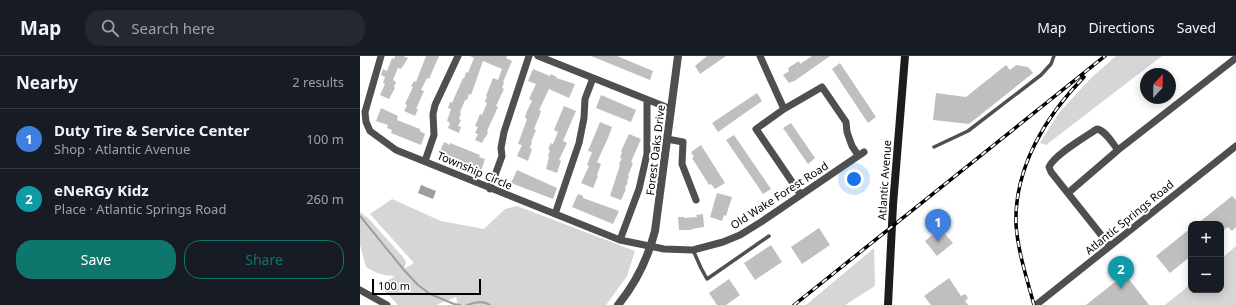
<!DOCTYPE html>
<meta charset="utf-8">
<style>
body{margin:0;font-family:"Noto Sans",sans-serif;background:#242831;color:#f1f3f6}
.controls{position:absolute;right:12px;bottom:12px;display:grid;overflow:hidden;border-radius:8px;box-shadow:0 2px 10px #0003}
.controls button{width:36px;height:36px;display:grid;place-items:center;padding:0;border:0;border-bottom:1px solid #363941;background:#171b24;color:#f1f3f6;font:20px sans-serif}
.compass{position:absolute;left:780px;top:12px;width:36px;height:36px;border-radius:50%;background:#171b24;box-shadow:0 2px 10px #0003;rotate:22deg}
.scale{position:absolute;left:12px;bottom:10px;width:109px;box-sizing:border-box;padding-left:4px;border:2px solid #000;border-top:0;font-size:11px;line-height:14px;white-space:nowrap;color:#000;-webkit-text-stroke:3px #fff;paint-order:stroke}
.you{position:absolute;left:494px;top:123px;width:14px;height:14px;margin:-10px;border:3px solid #fff;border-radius:50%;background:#1a73e8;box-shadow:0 0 0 6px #1a73e833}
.badge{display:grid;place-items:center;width:26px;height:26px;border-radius:50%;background:#0f766e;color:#fff;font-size:13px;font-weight:700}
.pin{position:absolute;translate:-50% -33px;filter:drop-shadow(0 1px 2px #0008)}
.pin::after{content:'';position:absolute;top:21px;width:14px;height:12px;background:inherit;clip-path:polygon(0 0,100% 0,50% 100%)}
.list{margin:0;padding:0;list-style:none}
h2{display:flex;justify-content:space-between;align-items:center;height:52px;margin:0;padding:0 16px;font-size:17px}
h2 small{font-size:13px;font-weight:400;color:#9ea1a6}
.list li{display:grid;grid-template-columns:26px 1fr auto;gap:12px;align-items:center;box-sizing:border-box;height:60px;padding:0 16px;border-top:1px solid #363941}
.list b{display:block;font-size:15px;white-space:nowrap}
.list p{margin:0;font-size:13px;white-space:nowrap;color:#9ea1a6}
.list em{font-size:13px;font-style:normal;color:#9ea1a6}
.actions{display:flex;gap:8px;padding:12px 16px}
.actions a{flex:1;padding:9px 0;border:1px solid #0f766e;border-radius:16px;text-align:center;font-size:14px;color:#0f766e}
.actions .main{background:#0f766e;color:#fff}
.icon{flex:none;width:22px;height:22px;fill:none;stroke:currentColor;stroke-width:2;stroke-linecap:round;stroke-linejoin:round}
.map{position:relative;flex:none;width:876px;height:249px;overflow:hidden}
header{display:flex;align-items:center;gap:24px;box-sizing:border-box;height:56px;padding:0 20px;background:#171b24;border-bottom:1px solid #363941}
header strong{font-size:19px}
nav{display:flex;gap:22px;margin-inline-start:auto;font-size:14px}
.search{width:280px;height:36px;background:#242831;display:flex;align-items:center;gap:10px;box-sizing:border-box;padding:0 14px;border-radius:16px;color:#9ea1a6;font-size:15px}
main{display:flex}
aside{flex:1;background:#171b24}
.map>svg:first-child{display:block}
.green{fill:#d6d6d6}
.water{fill:#9d9d9d}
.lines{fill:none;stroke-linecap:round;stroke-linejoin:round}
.stream{stroke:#9d9d9d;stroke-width:2}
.building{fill:#bfbfbf}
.service{stroke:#4f4f4f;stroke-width:3.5}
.minor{stroke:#4f4f4f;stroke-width:7}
.tertiary{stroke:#4f4f4f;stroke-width:8}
.secondary{stroke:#1c1c1c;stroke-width:8}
.rail-casing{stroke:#000;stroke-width:3.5}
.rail{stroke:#fff;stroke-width:2;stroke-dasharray:6;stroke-linecap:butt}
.labels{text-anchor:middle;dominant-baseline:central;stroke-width:4;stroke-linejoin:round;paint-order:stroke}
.street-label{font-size:11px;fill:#000;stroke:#fff}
</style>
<header>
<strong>Map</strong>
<div class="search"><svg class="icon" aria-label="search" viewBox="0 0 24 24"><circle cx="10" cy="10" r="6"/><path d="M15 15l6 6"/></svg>Search here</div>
<nav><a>Map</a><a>Directions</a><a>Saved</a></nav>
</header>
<main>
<aside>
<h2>Nearby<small>2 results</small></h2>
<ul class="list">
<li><span class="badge" style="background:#3f7fe0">1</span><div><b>Duty Tire &amp; Service Center</b><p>Shop · Atlantic Avenue</p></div><em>100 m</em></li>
<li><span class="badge" style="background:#0f9aa8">2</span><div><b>eNeRGy Kidz</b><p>Place · Atlantic Springs Road</p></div><em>260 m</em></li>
</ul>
<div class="actions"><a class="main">Save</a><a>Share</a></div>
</aside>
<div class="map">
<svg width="876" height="249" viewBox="0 0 876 249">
<rect width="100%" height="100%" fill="#fff"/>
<!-- green -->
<path class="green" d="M756,0H802L686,89L680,87L698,58L731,22Z
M32,143L81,165L124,173L145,153L157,150L275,195L267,220L246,249H98L96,241L76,249H38L20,230L35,220C24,220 15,217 6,211L0,189V156L9,163L43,201L46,206L44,213L54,207L10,158Z
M876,190V249H805L831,228V234H861V203Z
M514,192L515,230L485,249H446Z"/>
<!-- water -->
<path class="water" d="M61,129L76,135L73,143L58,137Z"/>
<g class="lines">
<!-- stream -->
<path class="stream" d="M0,160L44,214L58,229L70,238L94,248L100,249
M107,249C115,246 123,244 130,249"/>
</g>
<!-- building -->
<path class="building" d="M35,0H43L48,2L41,13L38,12L33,24L36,26L34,31L35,32L29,43L20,39L25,28L23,27L25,21L21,19L23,13L27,15L32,2L34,3Z
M66,0H79L69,23L67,22L61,34L64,35L56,53H58L55,60L44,55L47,49L45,48L53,31L51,30L54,25L56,26Z
M110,0H147L146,2L152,5L143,26L144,27L142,32L144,33L136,50L138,51L127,75L128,76L126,81H125L122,87L115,84L118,78L115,77L118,71L115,70L120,58L122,59L127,47L125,46L127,40H126L133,22L138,24L142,13L123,5L111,39L109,38L107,44H105L100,56L101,57L99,63L101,64L98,70L101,71L99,77L88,72L90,67L87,65L91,53L88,52L90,46L92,47L103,22L104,23L106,16L108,17L114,2Z
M231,0H257L293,15L290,24Z
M347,0H366L340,18L335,10Z
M452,0H470L433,26V25L429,27L423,19L429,15L428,12L439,5L440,8Z
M480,7L516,61L508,67L472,13Z
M646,9L650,14L656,9L668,11L673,17L609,68L573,64L576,37L606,41Z
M173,13L190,20L191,18L197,21L196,22L215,28L209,42L189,33L179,54L181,55L179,61L174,73L176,74L171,86H172L170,92L172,93L168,105L157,100L162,89L158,88L167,63L165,62L166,57L172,45L169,43L176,28L168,25Z
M397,37L402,45L358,76L352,67Z
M241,39L276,54L271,66L236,52Z
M204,50L216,55L203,85L207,87L199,104L201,105L197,117L186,113L189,101L188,100L190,94L188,93L191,87L193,88L198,76L194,74Z
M21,52L38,60L37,64L60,73V75L65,78L61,89L31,77L32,74L27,72L28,69L16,65Z
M240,66L252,71L248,82L237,106L241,108L237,119L238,120L233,132L221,127L229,110L227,109L232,96L228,95Z
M431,67L455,102L448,108L423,72Z
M269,78L281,83L271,106L273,107L268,120H269L267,126H268L265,132L266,133L261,144L250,140L260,109L259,108L262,102H260L262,96L261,95Z
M374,79L411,133L403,138L366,84Z
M84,86L90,89V87L120,99L119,101L125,103L121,115L79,98Z
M341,89L365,127L355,133L351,128L349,129L332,102L334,101L331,96Z
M157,114L197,132L193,143L151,127Z
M357,137L372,141L366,160L364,159L362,165L350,161Z
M218,138L223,140V142L259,155L253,168L212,151Z
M872,140L876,144V171L872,175L868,171L861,176V168H837Z
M343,158L344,171L332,173V174H319L318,161H324V162L337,161L336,159Z
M584,169L588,174L584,177L593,187L577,200L565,185Z
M459,172L470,189L442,208L431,191Z
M831,172V200L810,217L796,200Z
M411,189L422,206L395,224L384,207Z
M765,218L789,249H726Z
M589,222L601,240L605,238L608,242L605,245L608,249H571L564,240Z
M369,223L380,239L366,249H357L349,237Z"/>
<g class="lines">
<!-- service -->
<path class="service" d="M574,91L608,75L681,19L691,8L694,0
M333,194L341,212L347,223L409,180"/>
<!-- minor -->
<path class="minor" d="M21,0L5,56L6,66L10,75L36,94L260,184L304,193L333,194L363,186L380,179L401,166L504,96
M178,0L311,53
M400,0L424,53L462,31L486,66L487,76L492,90L498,99
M424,53L396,73L441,139
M307,83L323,86L322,108L336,144
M65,105L74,79L73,58L75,49L98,0
M130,133L142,100L141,92L144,76L169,0
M708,137L758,94L876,2
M195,158L219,87L224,62L225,43L233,22
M260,184L279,133L287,98V44
M750,190L691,116L689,111C694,99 725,81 737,73C746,75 752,87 758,94
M0,234L27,249
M676,249L876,90"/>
<!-- tertiary -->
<path class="tertiary" d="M258,249C276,227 288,202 295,175L318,0"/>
<!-- secondary -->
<path class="secondary" d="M528,249L533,149L545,0"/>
<!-- rail casing -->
<g class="rail-casing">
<path id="rail" d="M434,249L745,0
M674,249C667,223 658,196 656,169C654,112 685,61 724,21"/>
</g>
<!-- rail -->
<use href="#rail" class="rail"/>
</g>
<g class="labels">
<!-- street labels -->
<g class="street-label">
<text transform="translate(295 94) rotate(-83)">Forest Oaks Drive</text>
<text transform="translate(115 114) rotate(23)">Township Circle</text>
<text transform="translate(524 124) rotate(-86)">Atlantic Avenue</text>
<text transform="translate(419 139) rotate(-33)">Old Wake Forest Road</text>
<text transform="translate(769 161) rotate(-39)">Atlantic Springs Road</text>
</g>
</g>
</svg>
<div class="controls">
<button>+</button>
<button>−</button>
</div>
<svg class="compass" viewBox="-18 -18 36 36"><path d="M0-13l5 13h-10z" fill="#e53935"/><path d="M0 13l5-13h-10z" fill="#9ea1a6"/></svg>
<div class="scale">100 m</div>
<div class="you"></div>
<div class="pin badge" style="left:578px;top:186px;background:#3f7fe0">1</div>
<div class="pin badge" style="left:761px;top:233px;background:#0f9aa8">2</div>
</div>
</main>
